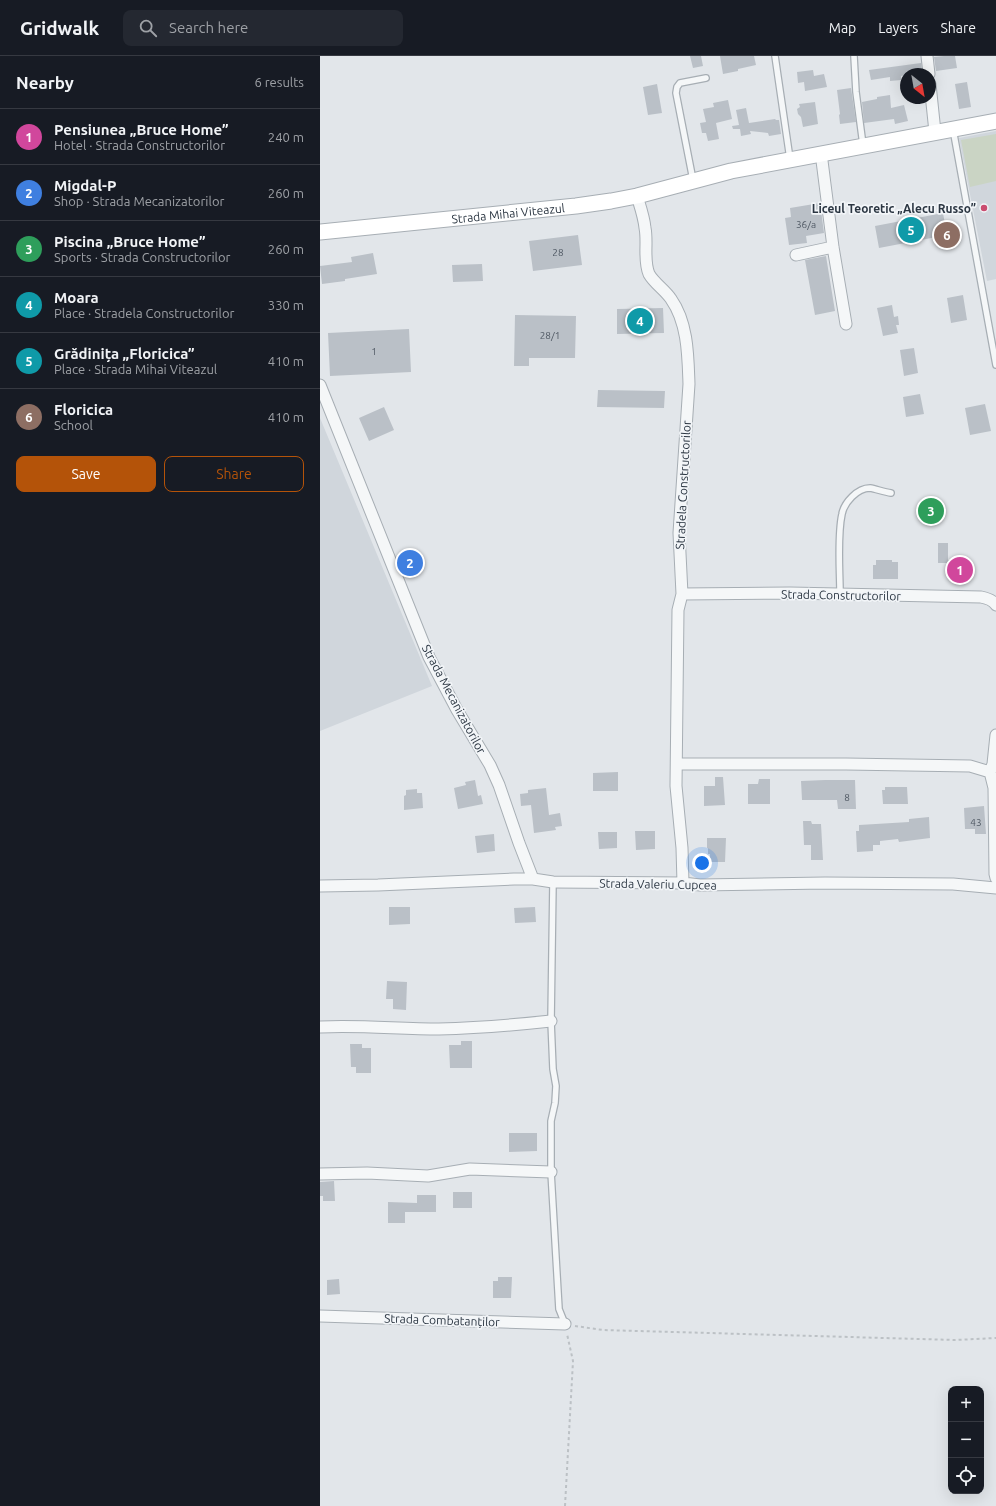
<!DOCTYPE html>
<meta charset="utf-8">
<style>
body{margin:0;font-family:Ubuntu,sans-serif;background:#242831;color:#f1f3f6}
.controls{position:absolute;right:12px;bottom:12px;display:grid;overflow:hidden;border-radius:8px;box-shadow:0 4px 16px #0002}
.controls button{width:36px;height:36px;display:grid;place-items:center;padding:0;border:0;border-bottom:1px solid #363941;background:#171b24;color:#f1f3f6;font:20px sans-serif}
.compass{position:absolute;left:580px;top:12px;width:36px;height:36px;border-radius:50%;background:#171b24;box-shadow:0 4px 16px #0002;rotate:149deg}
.you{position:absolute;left:382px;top:807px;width:14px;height:14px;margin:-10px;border:3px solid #fff;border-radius:50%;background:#1a73e8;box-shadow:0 0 0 6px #1a73e833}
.badge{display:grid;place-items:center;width:26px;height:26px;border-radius:50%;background:#b45309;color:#fff;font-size:13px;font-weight:700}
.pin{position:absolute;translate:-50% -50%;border:2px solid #fff;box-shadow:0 1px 4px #0006}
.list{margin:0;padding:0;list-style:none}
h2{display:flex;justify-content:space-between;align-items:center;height:52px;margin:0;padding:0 16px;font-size:17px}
h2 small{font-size:13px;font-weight:400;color:#9ea1a6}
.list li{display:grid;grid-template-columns:26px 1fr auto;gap:12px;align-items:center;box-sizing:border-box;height:56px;padding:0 16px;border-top:1px solid #363941}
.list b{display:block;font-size:15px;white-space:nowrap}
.list p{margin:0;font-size:13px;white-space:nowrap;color:#9ea1a6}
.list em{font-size:13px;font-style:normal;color:#9ea1a6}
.actions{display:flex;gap:8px;padding:12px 16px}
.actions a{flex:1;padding:9px 0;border:1px solid #b45309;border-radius:8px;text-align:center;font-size:14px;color:#b45309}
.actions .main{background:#b45309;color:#fff}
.icon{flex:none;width:22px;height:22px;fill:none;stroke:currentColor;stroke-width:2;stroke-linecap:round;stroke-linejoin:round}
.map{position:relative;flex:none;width:676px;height:1450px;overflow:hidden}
header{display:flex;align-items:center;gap:24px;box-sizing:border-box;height:56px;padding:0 20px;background:#171b24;border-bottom:1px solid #363941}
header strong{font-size:19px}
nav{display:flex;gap:22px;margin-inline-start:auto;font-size:14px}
.search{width:280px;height:36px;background:#242831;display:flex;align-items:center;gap:10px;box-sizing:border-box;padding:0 14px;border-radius:8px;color:#9ea1a6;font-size:15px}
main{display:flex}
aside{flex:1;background:#171b24}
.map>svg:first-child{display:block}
.built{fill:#d0d6dc}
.green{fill:#cad4c4}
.building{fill:#bac0c7}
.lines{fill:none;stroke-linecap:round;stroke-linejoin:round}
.lane-casing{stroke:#a7aeb4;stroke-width:8}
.street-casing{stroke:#a7aeb4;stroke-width:13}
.secondary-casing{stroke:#a7aeb4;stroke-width:17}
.path{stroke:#bcc1c5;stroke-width:2;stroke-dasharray:3 3;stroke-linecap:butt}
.lane{stroke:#f5f7f8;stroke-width:5.5}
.street{stroke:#f5f7f8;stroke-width:11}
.secondary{stroke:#fff;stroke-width:15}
.poi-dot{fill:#ca4c6f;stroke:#f2f5f8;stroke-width:1.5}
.labels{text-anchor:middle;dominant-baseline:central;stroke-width:3.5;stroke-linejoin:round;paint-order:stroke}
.number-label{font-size:10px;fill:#4f5863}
.poi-label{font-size:12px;font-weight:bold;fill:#2b3642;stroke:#f2f5f8;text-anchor:end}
.street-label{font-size:12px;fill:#2b3642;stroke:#f2f5f8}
</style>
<header>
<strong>Gridwalk</strong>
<div class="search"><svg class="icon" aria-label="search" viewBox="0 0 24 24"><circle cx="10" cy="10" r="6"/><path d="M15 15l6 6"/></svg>Search here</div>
<nav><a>Map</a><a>Layers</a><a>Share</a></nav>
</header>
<main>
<aside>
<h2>Nearby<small>6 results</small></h2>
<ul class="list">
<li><span class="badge" style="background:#d1479c">1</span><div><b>Pensiunea „Bruce Home”</b><p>Hotel · Strada Constructorilor</p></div><em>240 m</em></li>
<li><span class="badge" style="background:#3f7fe0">2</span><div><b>Migdal-P</b><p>Shop · Strada Mecanizatorilor</p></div><em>260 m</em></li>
<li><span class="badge" style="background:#2e9e5b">3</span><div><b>Piscina „Bruce Home”</b><p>Sports · Strada Constructorilor</p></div><em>260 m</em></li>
<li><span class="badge" style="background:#0f9aa8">4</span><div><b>Moara</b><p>Place · Stradela Constructorilor</p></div><em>330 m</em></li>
<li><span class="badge" style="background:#0f9aa8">5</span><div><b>Grădinița „Floricica”</b><p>Place · Strada Mihai Viteazul</p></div><em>410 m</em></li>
<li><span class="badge" style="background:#8d6e63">6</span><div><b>Floricica</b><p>School</p></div><em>410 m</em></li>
</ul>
<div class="actions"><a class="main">Save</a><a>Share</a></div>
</aside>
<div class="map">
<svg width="676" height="1450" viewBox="0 0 676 1450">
<rect width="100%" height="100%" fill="#e2e6ea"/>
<!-- built -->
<path class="built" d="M676,75V223L667,225L639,82Z
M0,362L112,630L0,675Z"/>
<!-- green -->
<path class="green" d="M676,78V125L650,131L641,84Z"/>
<!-- building -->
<path class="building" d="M370,0H381L383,10L373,12Z
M400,0H434L436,9L418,13V15L403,18Z
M624,0H635L637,12L616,15L614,1Z
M601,7L602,16L596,17V18H586V19L581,20V24L570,25V21L551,24L549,14Z
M493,14L494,20L504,18L507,31L485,35L484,26L478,27L477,16Z
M647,26L651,51L639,53L635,28Z
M337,28L342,57L328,59L323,31Z
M531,32L536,66L520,68L519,59L520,58L517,34Z
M570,39L571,52L584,49L588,65L575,68L574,63L544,67L542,46L557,43V41Z
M408,44L412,63L396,67L399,83L388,85L386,77H382L380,67L386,66L383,53L394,51L393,47Z
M495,46L498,68L483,71L481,61L478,58L477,53L480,51L479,48Z
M426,52L429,67L455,63L456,64H459L461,78L449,80L448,77L430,75L431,78L421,80L420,73H413L412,70L419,69L416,54Z
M500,147L504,177L486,180L487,187L469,189L465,162L471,161L470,152Z
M623,157L627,179L559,192L555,170Z
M258,179L262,209L213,215L209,185Z
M53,197L57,218L25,223V225L2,228L0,210L32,206L31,201Z
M506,200L515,255L495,259L485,204Z
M162,208L163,225L133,226L132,209Z
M643,239L647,264L631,267L627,242Z
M572,249L574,261L578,260L579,269H576L578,277L563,280L557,252Z
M343,252L344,277L297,278V253Z
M195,259L256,260L255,302H209V310H194Z
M89,273L91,316L10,320L8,277Z
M594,292L598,317L584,320L580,294Z
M278,334L345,335L344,352L277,351Z
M600,338L604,358L586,361L583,341Z
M665,348L671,375L650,379L645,352Z
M64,351L74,374L49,385L39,362Z
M618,487H628V507H618Z
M646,503L647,521H634V518H629L628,504Z
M556,504H572V506H578V523H553V509H556Z
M298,716V735H273V717Z
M395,721H403L405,749L384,750V730H395Z
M439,723H450V748H428V728H438Z
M155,724L158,740L161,739L163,748L138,753L134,732L146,729L145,726Z
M505,724H535L536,753H518L517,744H482L481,725Z
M565,731H587L588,748H563L562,734H565Z
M226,732L229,759L240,757L242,770L235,771L236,774L214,777L211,749L201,750L200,738L208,737V734Z
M97,733V737H102L103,752L84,754V740L86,739V734Z
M664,750L666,778H655V773H645L644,752Z
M609,761L610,782L579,786L578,783L560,785V789H553V795L537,796L536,775H539V769L589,766V763Z
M483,765H491L492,768H501L503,804H491V789H484Z
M315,775H335V793L316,794Z
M278,776H297V792L279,793Z
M174,778L175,795L157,797L155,780Z
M387,782H406L405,806H390V798H388V792H387Z
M69,851H90V868L69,869Z
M215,851L216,866L195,867L194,852Z
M67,925L87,926L86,954L73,953V943H66Z
M141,985H152V1012H130L129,989H141Z
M30,988H42V992H51V1017H36V1011H31Z
M189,1077H217V1095L189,1096Z
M14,1125L15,1145H3V1140H0V1126Z
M133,1136H152V1152H133Z
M97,1139H116V1156H85V1167H68V1146L97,1147Z
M178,1221H192L191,1242H173V1225H178Z
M19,1223L20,1238L7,1239V1224Z"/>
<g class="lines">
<!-- lane casing -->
<g class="lane-casing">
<path id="lane" d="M455,0L470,103
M534,0L536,36L543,89
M633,73L676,309
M373,124L356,37L357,31L360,27L386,22
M520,538C520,515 517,481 522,458C524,447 537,432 550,432C556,433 564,436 571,437
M233,826L231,965L233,1013L236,1030L235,1047L231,1065V1116L239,1253L245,1268"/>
</g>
<!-- street casing -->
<g class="street-casing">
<path id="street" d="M607,0L609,18
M610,28L615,76
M501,97L513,191L526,268
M317,140C320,150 324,161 325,172C328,186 323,204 329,218C334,227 345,234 351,243C368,267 368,300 369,328L359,477L362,538L358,554L356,730L362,792L363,827
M476,199L513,191
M0,329L109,601L137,654L170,709L179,729L199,787L213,823
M362,538L470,537L661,541C666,542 673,544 676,549
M676,679L673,708L670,716L674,732L675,818L676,822
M357,708H526L650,710L670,716
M0,830L58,829L194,823H213L233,826L363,827L380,829L505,827L633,828L676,832
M0,971C40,969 79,973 119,973C156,972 194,969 231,965
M0,1118L47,1117L108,1120L150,1113L231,1116
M0,1260L245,1268"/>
</g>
<!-- secondary casing -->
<g class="secondary-casing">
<g id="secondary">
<path id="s1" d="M0,176L256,150L291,145L317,140L411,115L676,65"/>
</g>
</g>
<!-- path -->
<path class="path" d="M255,1270L283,1274L635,1284L676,1282
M245,1450L253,1305L247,1278"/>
<!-- lane -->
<use href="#lane" class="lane"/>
<!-- street -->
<use href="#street" class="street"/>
<!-- secondary -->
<use href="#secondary" class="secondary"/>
</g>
<!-- markers -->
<circle class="poi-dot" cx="664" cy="152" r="4"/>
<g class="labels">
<!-- number labels -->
<g class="number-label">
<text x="486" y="168">36/a</text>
<text x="238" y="196">28</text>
<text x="230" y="279">28/1</text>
<text x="54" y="295">1</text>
<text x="527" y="741">8</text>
<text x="656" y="766">43</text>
</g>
<!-- poi labels -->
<g class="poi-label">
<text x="656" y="152">Liceul Teoretic „Alecu Russo”</text>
</g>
<!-- street labels -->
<g class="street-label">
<text stroke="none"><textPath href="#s1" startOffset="189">Strada Mihai Viteazul</textPath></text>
<text transform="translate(363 429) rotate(-87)">Stradela Constructorilor</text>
<text transform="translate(521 539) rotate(1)">Strada Constructorilor</text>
<text transform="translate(134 643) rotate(62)">Strada Mecanizatorilor</text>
<text transform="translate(338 828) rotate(1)">Strada Valeriu Cupcea</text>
<text transform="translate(122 1264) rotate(2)">Strada Combatanților</text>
</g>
</g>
</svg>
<div class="controls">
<button>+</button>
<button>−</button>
<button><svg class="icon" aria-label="locate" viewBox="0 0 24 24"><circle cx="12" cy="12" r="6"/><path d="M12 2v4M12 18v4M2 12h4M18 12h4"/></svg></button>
</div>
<svg class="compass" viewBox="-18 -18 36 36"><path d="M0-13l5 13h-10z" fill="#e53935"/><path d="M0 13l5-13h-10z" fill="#9ea1a6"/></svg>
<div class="you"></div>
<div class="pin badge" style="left:640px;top:514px;background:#d1479c">1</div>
<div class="pin badge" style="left:90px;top:507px;background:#3f7fe0">2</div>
<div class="pin badge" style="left:611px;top:455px;background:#2e9e5b">3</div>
<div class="pin badge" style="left:320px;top:265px;background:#0f9aa8">4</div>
<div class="pin badge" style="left:591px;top:174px;background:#0f9aa8">5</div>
<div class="pin badge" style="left:627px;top:179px;background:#8d6e63">6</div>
</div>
</main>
